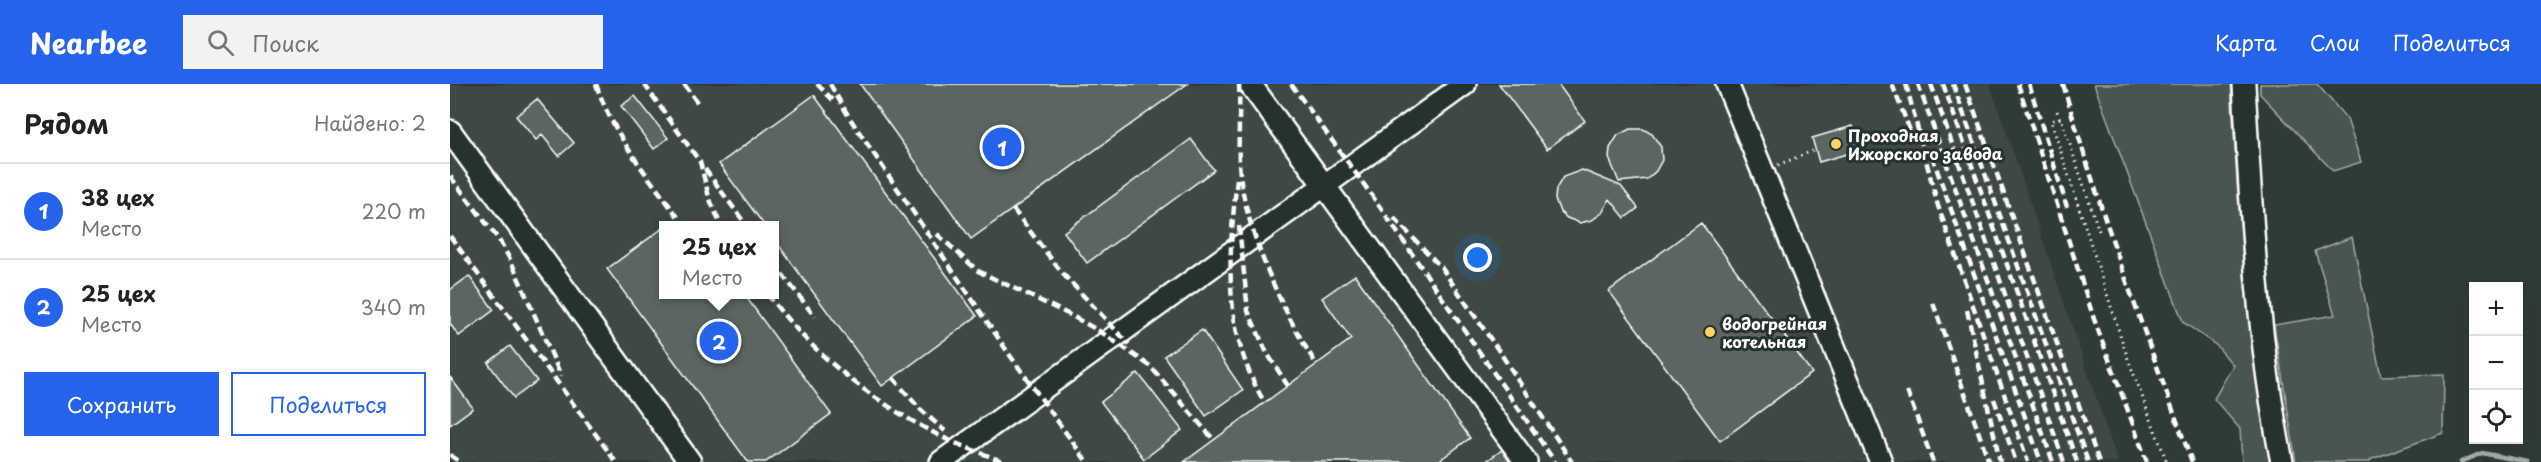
<!DOCTYPE html>
<html lang="ru">
<meta charset="utf-8">
<style>
body{margin:0;font-family:"Playpen Sans",sans-serif;background:#f2f2f2;color:#222}
.controls{position:absolute;right:18px;bottom:18px;display:grid;overflow:hidden;border-radius:0px;box-shadow:0 6px 24px #0002}
.controls button{width:54px;height:54px;display:grid;place-items:center;padding:0;border:0;border-bottom:2px solid #e0e0e0;background:#fff;color:#222;font:30px sans-serif}
.you{position:absolute;left:1028px;top:174px;width:21px;height:21px;margin:-15px;border:4px solid #fff;border-radius:50%;background:#1a73e8;box-shadow:0 0 0 9px #1a73e833}
.badge{display:grid;place-items:center;width:39px;height:39px;border-radius:50%;background:#2563eb;color:#fff;font-size:20px;font-weight:700}
.pin{position:absolute;translate:-50% -50%;border:3px solid #fff;box-shadow:0 2px 6px #0006}
.popup{position:absolute;left:209px;top:137px;width:120px;height:78px;box-sizing:border-box;display:grid;place-content:center;border-radius:0px;background:#fff;filter:drop-shadow(0 2px 4px #0005);font-size:20px;white-space:nowrap;color:#767676}
.popup b{font-size:22px;color:#222}
.popup::after{content:'';position:absolute;left:50%;top:100%;margin-left:-12px;border:12px solid transparent;border-top-color:#fff}
.list{margin:0;padding:0;list-style:none}
h2{display:flex;justify-content:space-between;align-items:center;height:78px;margin:0;padding:0 24px;font-size:26px}
h2 small{font-size:20px;font-weight:400;color:#767676}
.list li{display:grid;grid-template-columns:39px 1fr auto;gap:18px;align-items:center;box-sizing:border-box;height:96px;padding:0 24px;border-top:2px solid #e0e0e0}
.list b{display:block;font-size:22px;white-space:nowrap}
.list p{margin:0;font-size:20px;white-space:nowrap;color:#767676}
.list em{font-size:20px;font-style:normal;color:#767676}
.actions{display:flex;gap:12px;padding:18px 24px}
.actions a{flex:1;padding:14px 0;border:2px solid #2563eb;border-radius:0px;text-align:center;font-size:21px;color:#2563eb}
.actions .main{background:#2563eb;color:#fff}
.icon{flex:none;width:33px;height:33px;fill:none;stroke:currentColor;stroke-width:2;stroke-linecap:round;stroke-linejoin:round}
.map{position:relative;flex:none;width:2091px;height:378px;overflow:hidden}
header{display:flex;align-items:center;gap:36px;box-sizing:border-box;height:84px;padding:0 30px;background:#2563eb;color:#fff}
header strong{font-size:28px}
nav{display:flex;gap:33px;margin-inline-start:auto;font-size:21px}
.search{width:420px;height:54px;background:#f2f2f2;display:flex;align-items:center;gap:15px;box-sizing:border-box;padding:0 21px;border-radius:0px;color:#767676;font-size:22px}
main{display:flex}
aside{flex:1;background:#fff}
.map>svg:first-child{display:block}
.built{fill:#3c4842;fill-rule:evenodd}
.green{fill:#4a544f;stroke:#a4aaa7;stroke-width:1.5}
.lines{fill:none;stroke-linecap:round;stroke-linejoin:round}
.stream{stroke:#a9afac;stroke-width:4.5}
.building{fill:#5b6661;stroke:#fff;stroke-width:1.5}
.minor-casing{stroke:#fff;stroke-width:26}
.path{stroke:#fff;stroke-width:3;stroke-dasharray:1.5 4.5;stroke-linecap:butt}
.minor{stroke:#26332d;stroke-width:21}
.rail{stroke:#fff;stroke-width:4.5;stroke-dasharray:9 4.5;stroke-linecap:butt}
.poi-dot{fill:#ffd166;stroke:#26332d;stroke-width:2}
.labels{text-anchor:middle;dominant-baseline:central;stroke-width:6;stroke-linejoin:round;paint-order:stroke}
.poi-label{font-size:16px;font-weight:bold;fill:#fff;stroke:#26332d;text-anchor:start}
</style>
<header>
<strong>Nearbee</strong>
<div class="search"><svg class="icon" aria-label="search" viewBox="0 0 24 24"><circle cx="10" cy="10" r="6"/><path d="M15 15l6 6"/></svg>Поиск</div>
<nav><a>Карта</a><a>Слои</a><a>Поделиться</a></nav>
</header>
<main>
<aside>
<h2>Рядом<small>Найдено: 2</small></h2>
<ul class="list">
<li><span class="badge">1</span><div><b>38 цех</b><p>Место</p></div><em>220 m</em></li>
<li><span class="badge">2</span><div><b>25 цех</b><p>Место</p></div><em>340 m</em></li>
</ul>
<div class="actions"><a class="main">Сохранить</a><a>Поделиться</a></div>
</aside>
<div class="map">
<svg width="2091" height="378" viewBox="0 0 2091 378">
<rect width="100%" height="100%" fill="#2f3b35"/>
<filter id="ink" filterUnits="userSpaceOnUse"><feTurbulence type="fractalNoise" baseFrequency=".0167" numOctaves="2"/><feDisplacementMap in="SourceGraphic" scale="12" xChannelSelector="R" yChannelSelector="G"/><feConvolveMatrix kernelMatrix="1 2 1 2 8 2 1 2 1" color-interpolation-filters="sRGB"/></filter>
<g filter="url(#ink)">
<!-- built -->
<path class="built" d="M0,0H1540L1668,378H0ZM214,142H324V210H214Z"/>
<!-- green -->
<path class="green" d="M1644,0H1781C1788,127 1796,254 1824,378H1792L1790,345L1764,315L1783,281L1767,262L1733,238Z
M1810,0H1867L1897,35L1911,78L1883,87L1810,10Z
M1902,153L1931,292L1994,290L1993,349L1922,375L1919,378H1846L1824,241L1885,231L1865,167Z"/>
<g class="lines">
<!-- stream -->
<path class="stream" d="M2011,378L2032,369L2078,378"/>
</g>
<!-- building -->
<path class="building" d="M410,0H737L521,155Z
M1049,0H1108L1135,37L1097,65Z
M364,11L527,232L432,302L324,155V141H314L269,80Z
M185,12L218,54L204,65L171,22Z
M87,15L124,59L109,72L92,51L86,56L66,32Z
M1403,42L1410,66L1369,78L1362,54Z
M1180,45H1193L1202,50L1211,63L1212,76L1206,87L1197,95L1169,98L1159,74L1160,64L1168,51Z
M741,55L764,86L637,179L614,148Z
M1132,86L1171,102L1188,124L1175,134L1160,115L1152,129L1142,136L1130,139L1117,134L1110,128L1105,115L1106,105L1113,93Z
M1251,139L1362,289L1270,357L1159,207Z
M213,144V210H294L381,330L316,378H298L157,185Z
M905,191L1020,354L987,378H734L901,255L872,214Z
M19,192L44,226L9,252L0,240V206Z
M752,246L793,306L756,332L714,272Z
M60,262L87,297L64,314L38,279Z
M688,289L732,346L694,375L651,318Z
M0,293L23,324L0,341Z
M1052,366L1060,378H1035Z"/>
<g class="lines">
<!-- minor casing -->
<g class="minor-casing">
<path id="minor" d="M800,0L1076,378
M1277,0L1431,378
M1794,0C1801,126 1807,254 1832,378
M0,47L240,378
M491,378L1015,0"/>
</g>
<!-- path -->
<path class="path" d="M1607,27L1610,35
M1328,81L1365,66
M1649,147L1611,34L1601,37L1678,275L1717,378"/>
<!-- minor -->
<use href="#minor" class="minor"/>
<!-- rail -->
<path class="rail" d="M146,0C163,51 197,91 228,133
M194,0L250,78L259,113L271,142
M234,0L249,21
M367,0L383,16
M380,0L399,33L559,270L637,378
M789,0C790,26 788,52 789,78C792,140 833,230 867,281
M841,0L923,113L1105,378
M1442,0L1464,57
M1456,0L1488,122L1578,378
M1468,0L1603,378
M1481,0L1614,378
M1493,0L1627,378
M1503,0L1638,378
M1515,0L1649,378
M1568,0L1644,235L1697,378
M1579,0L1617,123
M1613,0C1650,128 1696,253 1742,378
M1482,72L1591,378
M255,85L297,142
M0,92L49,156L61,177L111,292
M787,95C778,174 772,248 815,319
M563,125L612,189L679,260
M944,134L991,183L1051,270L1122,378
M789,142L798,227L817,269L838,302
M487,150L528,187L620,231L651,248L700,282L764,356
M0,152L166,378
M324,179L365,233
M317,210C363,271 423,318 490,352C510,362 532,369 554,378
M1483,219L1539,378
M1517,226L1550,378
M443,294L470,325L495,347
M1457,307L1483,378
M1544,315L1566,378
M0,371L10,378"/>
</g>
</g>
<!-- markers -->
<g class="poi-dot">
<circle cx="1386" cy="60" r="6"/>
<circle cx="1260" cy="248" r="6"/>
</g>
<g class="labels">
<!-- poi labels -->
<g class="poi-label">
<text x="1398" y="51">Проходная<tspan x="1398" dy="18">Ижорского завода</tspan></text>
<text x="1272" y="239">водогрейная<tspan x="1272" dy="18">котельная</tspan></text>
</g>
</g>
</svg>
<div class="controls">
<button>+</button>
<button>−</button>
<button><svg class="icon" aria-label="locate" viewBox="0 0 24 24"><circle cx="12" cy="12" r="6"/><path d="M12 2v4M12 18v4M2 12h4M18 12h4"/></svg></button>
</div>
<div class="you"></div>
<div class="pin badge" style="left:552px;top:63px">1</div>
<div class="pin badge" style="left:269px;top:257px">2</div>
<div class="popup"><b>25 цех</b>Место</div>
</div>
</main>
